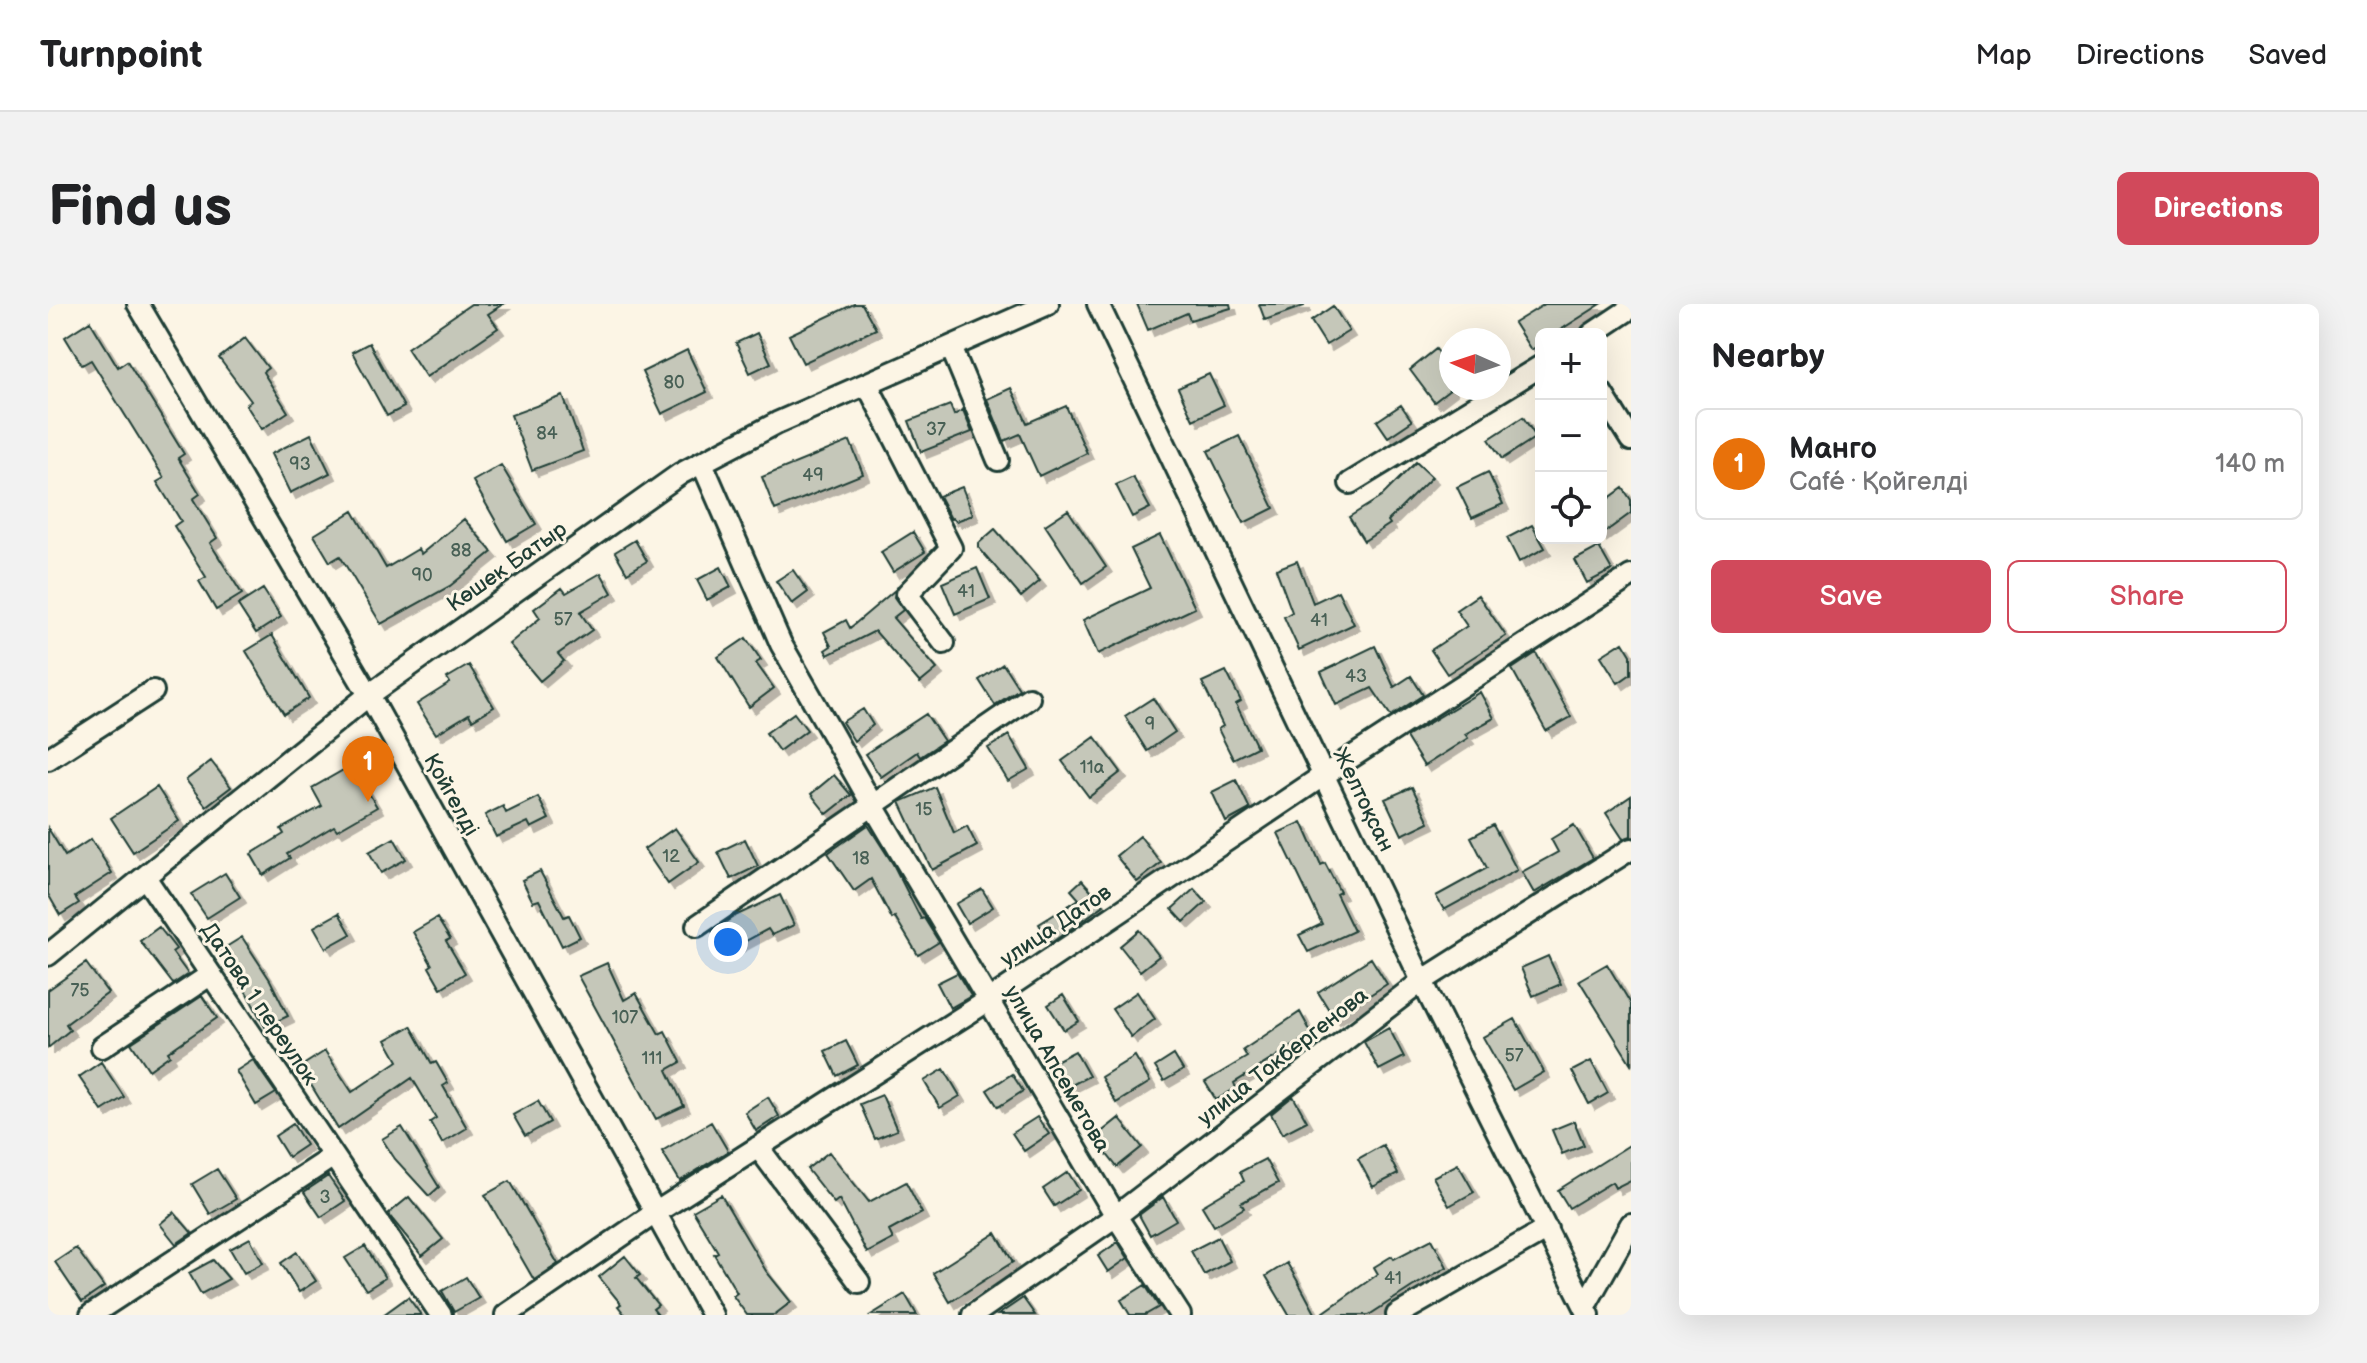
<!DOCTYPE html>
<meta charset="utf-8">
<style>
body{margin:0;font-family:"Balsamiq Sans",sans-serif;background:#f2f2f2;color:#202124}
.controls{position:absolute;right:24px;top:24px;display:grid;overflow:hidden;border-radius:12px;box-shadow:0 8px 32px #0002}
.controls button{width:72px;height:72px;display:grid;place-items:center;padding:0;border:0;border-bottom:2px solid #e0e0e0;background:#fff;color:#202124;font:40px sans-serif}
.compass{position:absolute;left:1391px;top:24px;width:72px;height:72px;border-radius:50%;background:#fff;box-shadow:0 8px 32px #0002;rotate:273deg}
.you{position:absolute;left:680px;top:638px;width:28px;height:28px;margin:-20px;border:6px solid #fff;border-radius:50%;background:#1a73e8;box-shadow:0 0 0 12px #1a73e833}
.badge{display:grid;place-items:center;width:52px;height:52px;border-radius:50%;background:#d1495b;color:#fff;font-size:26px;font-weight:700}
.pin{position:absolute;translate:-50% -66px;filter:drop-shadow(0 2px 4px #0008)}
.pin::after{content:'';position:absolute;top:42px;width:28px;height:24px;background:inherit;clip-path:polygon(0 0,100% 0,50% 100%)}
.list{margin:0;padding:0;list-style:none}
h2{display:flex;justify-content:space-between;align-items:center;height:104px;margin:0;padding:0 32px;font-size:34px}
h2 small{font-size:26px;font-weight:400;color:#757577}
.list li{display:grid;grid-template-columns:52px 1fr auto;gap:24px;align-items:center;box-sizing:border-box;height:112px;margin:0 16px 16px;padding:0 16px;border:2px solid #e0e0e0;border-radius:12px}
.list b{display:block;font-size:30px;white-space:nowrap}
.list p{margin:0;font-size:26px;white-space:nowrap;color:#757577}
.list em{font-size:26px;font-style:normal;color:#757577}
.actions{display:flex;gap:16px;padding:24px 32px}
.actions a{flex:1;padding:18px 0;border:2px solid #d1495b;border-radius:12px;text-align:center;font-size:28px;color:#d1495b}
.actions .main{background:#d1495b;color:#fff}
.icon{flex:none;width:44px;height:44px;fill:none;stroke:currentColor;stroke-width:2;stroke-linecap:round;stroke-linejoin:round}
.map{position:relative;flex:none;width:1583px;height:1011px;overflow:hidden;border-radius:12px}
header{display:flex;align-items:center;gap:48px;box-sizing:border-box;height:112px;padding:0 40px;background:#fff;border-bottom:2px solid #e0e0e0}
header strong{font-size:38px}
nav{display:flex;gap:44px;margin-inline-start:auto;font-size:28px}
.intro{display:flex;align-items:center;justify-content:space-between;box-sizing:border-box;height:192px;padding:0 48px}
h1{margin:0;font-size:56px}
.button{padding:20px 36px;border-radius:12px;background:#d1495b;color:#fff;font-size:28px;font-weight:700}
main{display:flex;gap:48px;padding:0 48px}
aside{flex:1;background:#fff;border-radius:12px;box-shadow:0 8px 32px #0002}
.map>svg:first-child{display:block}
.building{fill:#c5c7b9;stroke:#1f3d34;stroke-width:2;filter:url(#shadow)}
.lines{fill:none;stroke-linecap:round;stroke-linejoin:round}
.minor-casing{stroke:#1f3d34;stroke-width:26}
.minor{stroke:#fcf5e5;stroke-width:20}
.labels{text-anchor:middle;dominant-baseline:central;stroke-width:6;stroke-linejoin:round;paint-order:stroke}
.number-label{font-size:18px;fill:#486055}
.street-label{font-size:22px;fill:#1f3d34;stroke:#fcf5e5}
</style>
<header>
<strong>Turnpoint</strong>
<nav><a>Map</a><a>Directions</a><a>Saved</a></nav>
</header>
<div class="intro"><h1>Find us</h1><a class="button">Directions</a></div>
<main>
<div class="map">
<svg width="1583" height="1011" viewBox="0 0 1583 1011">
<defs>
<filter id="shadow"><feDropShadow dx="6" dy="6" stdDeviation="0" flood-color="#0004"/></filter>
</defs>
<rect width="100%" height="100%" fill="#fcf5e5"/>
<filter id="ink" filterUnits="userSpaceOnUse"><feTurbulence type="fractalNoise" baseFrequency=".0125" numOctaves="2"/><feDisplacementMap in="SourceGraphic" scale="16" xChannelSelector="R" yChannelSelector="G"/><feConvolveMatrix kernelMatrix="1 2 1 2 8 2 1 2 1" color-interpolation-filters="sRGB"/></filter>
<g filter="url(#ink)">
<!-- building -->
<path class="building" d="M423,0H455L440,10L450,24L378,73L359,44Z
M806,0H814L828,25L755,59L741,31Z
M1089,0H1182L1183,4L1142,16L1139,9L1100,26Z
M1211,0H1256V2L1217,16Z
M1497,0H1553L1506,30H1493V40L1483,46L1466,19Z
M1285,2L1301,27L1278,41L1263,17Z
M42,17L70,63L79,57L136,150L130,154L152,190L145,195L169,234L162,239L194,290L168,306L151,277L158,273L126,222L133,217L109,178L116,174L43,56L34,61L17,33Z
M709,29L723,59L702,69L688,39Z
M197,34L220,64L215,68L240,108L214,125L198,101L203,97L171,54Z
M321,39L356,103L339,112L304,48Z
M1388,45L1403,64V85L1386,98L1362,66Z
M639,46L659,88L614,110L594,68Z
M1161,70L1176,101L1145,116L1130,84Z
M963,84L979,119L1018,102L1039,149L991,172L972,130L956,137L939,95Z
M515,92L535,147L484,166L463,111Z
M902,101L906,111L915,106L924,128L873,148L861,117Z
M1353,101L1364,117L1340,133L1329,117Z
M1475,113L1488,133L1454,155L1441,135Z
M263,130L282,169L242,189L223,150Z
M1191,132L1226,204L1196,219L1160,147Z
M802,137L815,170L727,206L714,173Z
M1368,158L1384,173L1340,217L1342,220L1316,237L1301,213L1333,193Z
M453,161L488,220L459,237L425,177Z
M1440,168L1455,200L1424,214L1409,183Z
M1085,173L1102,204L1084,213L1068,181Z
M914,183L925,211L908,217L905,214L903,215L891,192Z
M1575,184L1583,196V209L1553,231V200Z
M1020,206L1058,263L1035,279L997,221Z
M305,207L338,264L370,245L373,250L416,215L444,248L402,282L333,320L292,252L282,258L266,231Z
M1484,221L1497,244L1471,258L1459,234Z
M947,225L992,277L973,293L931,244V239Z
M865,228L877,248L845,268L833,248Z
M1112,231L1147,304L1050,350L1035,316L1102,284L1083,245Z
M587,236L599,257L579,269L567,248Z
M1551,243L1564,266L1539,279L1527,256Z
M1249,257L1265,299L1290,287L1306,320L1251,346L1236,313L1244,308L1228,265Z
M673,263L683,283L659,296L649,276Z
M929,264L942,295L907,310L894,279Z
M745,266L760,288L744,300L728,277Z
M553,269L564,289L532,308L544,326L510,350L516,357L492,377L461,340L492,314L486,305L514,284L518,289Z
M215,285L233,313L208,329L190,301Z
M847,286L846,293L855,306L845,314L889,365L872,379L827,327L780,351L777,346L783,342L776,328L798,316L802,324Z
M1430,291L1458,332L1399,370L1383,346L1419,322L1408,306Z
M224,331L261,394L236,410L198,347Z
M698,334L713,356L708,359L726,384L701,403L670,353Z
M1575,338L1583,351V370L1570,379L1553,352Z
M1327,342L1346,383L1363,372L1375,391L1343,412L1324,384L1288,401L1273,368Z
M1488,349L1523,413L1498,427L1464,365Z
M955,360L971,385L947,401L931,376Z
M421,361L446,403L424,416L421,410L388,430L369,400L402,379L399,374Z
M1178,367L1193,397L1188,400L1209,443L1185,455L1170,425L1175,422L1154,378Z
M1432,388L1446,414L1417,430L1420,434L1376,462L1358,433Z
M1105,394L1127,428L1099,447L1077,412Z
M815,405L825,421L806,437L794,418Z
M746,409L759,426L731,447L718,429Z
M878,410L896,437L872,453L869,448L833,473L817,450Z
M961,431L981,465L960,477L940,444Z
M1047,433L1073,468L1041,493L1014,457Z
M163,457L183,483L158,502L138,476Z
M304,461L329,503L289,526L286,522L239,550L242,554L215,571L203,550L236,530L233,525L274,502L264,484Z
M786,471L803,491L779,510L763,490Z
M1188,476L1202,505L1178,518L1164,488Z
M109,483L131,517L85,548L63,514Z
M887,483L906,529L919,522L929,542L884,566L852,498Z
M1364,483L1381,518L1354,531L1337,495Z
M1583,492V532L1575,535L1558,509Z
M490,493L501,515L483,524L480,518L448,533L437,511L455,502L458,509Z
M1254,518L1273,561L1277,559L1292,588L1288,590L1306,627L1260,648L1251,631L1274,620L1230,529Z
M820,521L845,560L873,615L876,614L891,638L870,651L847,613L844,615L823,575L806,587L780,549Z
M1445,521L1469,566L1396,606L1388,592L1439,564L1423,533Z
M1526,521L1545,554L1486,589L1474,568L1510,548L1503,535Z
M0,524L17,552L43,535L64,569L27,593L31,599L12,611L0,590Z
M627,524L651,558L620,580L596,545Z
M1092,532L1113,559L1089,578L1068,552Z
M346,534L358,555L333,569L321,548Z
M697,535L710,562L683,575L670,548Z
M492,567L516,613L521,611L532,633L514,642L491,596L485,598L474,576Z
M177,569L192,593L159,614L143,590Z
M1034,576L1056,601L1003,639L991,620L1031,595L1023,586Z
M934,585L945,603L919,619L908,600Z
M1146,585L1158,598L1136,618L1124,605Z
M732,591L746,621L724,631L720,625L676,649L664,627L687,612Z
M291,609L303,630L278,644L266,623Z
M389,614L402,635L398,637L417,669L393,684L381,663L384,661L365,628Z
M111,623L128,645L124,648L140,670L125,680L92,637Z
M1091,626L1111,652L1092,667L1072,642Z
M194,633L222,676L240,712L217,723L195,682L193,683L170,648Z
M1500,652L1513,680L1485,692L1473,664Z
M1323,654L1339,680L1286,714L1270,688Z
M38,659L60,689L18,720L22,726L0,744V686Z
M559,659L576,696L588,689L611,730L617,727L633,758L619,766L636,802L608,815L530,672Z
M1559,660L1583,700V760L1531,676Z
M909,669L923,692L902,704L889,679Z
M1089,688L1107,715L1083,733L1064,705Z
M1015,691L1031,717L1016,726L1000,701Z
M154,692L169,714L120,748L122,751L101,766L83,739Z
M1252,708L1264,730L1186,779L1188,784L1168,796L1157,778L1199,753L1195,746Z
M1467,715L1496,768L1465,786L1435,733Z
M363,722L384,760L388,758L400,779L395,782L419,824L394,839L382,818L388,814L364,774L290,825L252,763L277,747L304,788L350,757L338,736Z
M1341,724L1356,753L1331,766L1316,738Z
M798,737L810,761L789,772L777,747Z
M1027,747L1041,772L1016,785L1002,760Z
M1126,751L1135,766L1116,777L1107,763Z
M1087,752L1102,778L1068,799L1053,773Z
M205,756L228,789L208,801L188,767Z
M1543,757L1560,789L1541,800L1524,767Z
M53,758L76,793L54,807L31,773Z
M896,765L912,792L892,804L876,777Z
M964,770L975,787L950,803L939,786Z
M834,791L849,826L827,835L812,800Z
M1245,792L1259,817L1234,830L1223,810Z
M720,793L731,812L708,827L697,808Z
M490,797L502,818L477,832L465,811Z
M989,813L1001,830L976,847L964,829Z
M1071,814L1094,843L1069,863L1046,834Z
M1526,817L1536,841L1514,850L1504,826Z
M663,818L680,847L632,877L614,847Z
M245,820L258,841L240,853L227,832Z
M354,823L391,883L381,892L347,855L334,835Z
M1583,840V876L1567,884L1564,878L1521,904L1510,886Z
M1335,841L1350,870L1325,883L1310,855Z
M781,848L821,898L858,878L874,909L841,927L845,935L819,949L791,895L786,899L759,865Z
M1217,855L1230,879L1193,899L1196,904L1166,922L1154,902L1196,877L1192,868Z
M1410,860L1426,888L1401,902L1385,873Z
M169,865L188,895L162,910L144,880Z
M1020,868L1031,886L1006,902L995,885Z
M280,872L297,897L273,913L256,888Z
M462,877L510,960L486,976L437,891Z
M673,891L718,967L743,998L726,1011H699L685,992L689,989L666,950L670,948L645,907Z
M361,893L395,935L374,952L340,910Z
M1115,893L1128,916L1102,931L1091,911Z
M126,908L144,929L128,940L112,920Z
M948,929L965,958L902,998L885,969Z
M1170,933L1182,957L1156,971L1143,947Z
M202,934L215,959L196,969L182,945Z
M1384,935L1399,963L1364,983L1321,1011H1272L1330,970L1326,963L1344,952L1346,955Z
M1070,938L1080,954L1060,968L1050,952Z
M317,942L337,974L318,986L297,954Z
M28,944L56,983L34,998L7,958Z
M249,948L268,977L251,988L233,959Z
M577,952L592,971L588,974L610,1001L605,1005L610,1011H577L570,1002L573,1000L551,973Z
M165,956L181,975L153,990L141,969Z
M1239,959L1253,983L1268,1011H1241L1218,972Z
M418,973L431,994L406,1008L394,987Z
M1097,981L1111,1003L1097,1011H1082L1073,996Z
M857,990L869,1011H823Z
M360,993L373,1011H335Z
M975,994L987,1011H950Z"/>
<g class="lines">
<!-- minor casing -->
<g class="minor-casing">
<path id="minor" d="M90,0L321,391L664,1011
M1050,0L1374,677L1541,1011
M1544,30L1583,4
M903,43L950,156
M819,80L903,244L859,290L896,339
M1553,88L1583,136
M654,159L733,340L824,500L1068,912L1132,1011
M1302,179L1493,62
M0,455L105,387
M97,573L393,1011
M649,622L981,394
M0,651L321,391L632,170L729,119L1000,0
M54,743L162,671
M710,843L811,978
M1537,1002L1583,920
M43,1011L284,853
M458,1011L607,909L941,696L1276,471L1583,272
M925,1011L1068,912L1374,677L1583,545
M1349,1011L1499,925"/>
</g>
<!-- minor -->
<use href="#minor" class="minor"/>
</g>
</g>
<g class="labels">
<!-- number labels -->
<g class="number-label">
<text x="626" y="78">80</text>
<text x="888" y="125">37</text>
<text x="499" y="129">84</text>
<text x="252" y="160">93</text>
<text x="765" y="171">49</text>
<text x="413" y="246">88</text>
<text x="374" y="271">90</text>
<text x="918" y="287">41</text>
<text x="515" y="315">57</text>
<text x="1271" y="316">41</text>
<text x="1308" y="372">43</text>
<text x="1102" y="420">9</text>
<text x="1044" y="463">11а</text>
<text x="876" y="505">15</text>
<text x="623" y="552">12</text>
<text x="813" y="554">18</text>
<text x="32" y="686">75</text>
<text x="577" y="713">107</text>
<text x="1466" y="751">57</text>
<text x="604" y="754">111</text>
<text x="277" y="893">3</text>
<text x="1345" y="974">41</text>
</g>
<!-- street labels -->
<g class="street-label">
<text transform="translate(459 263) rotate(-35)">Көшек Батыр</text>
<text transform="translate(403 491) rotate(61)">Қойгелді</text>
<text transform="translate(1315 496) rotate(64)">Желтоқсан</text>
<text transform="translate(1008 622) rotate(-34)">улица Датов</text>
<text transform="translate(211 700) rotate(56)">Датова 1 переулок</text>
<text transform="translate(1235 753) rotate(-38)">улица Токбергенова</text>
<text transform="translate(1009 765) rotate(60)">улица Апсеметова</text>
</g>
</g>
</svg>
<div class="controls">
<button>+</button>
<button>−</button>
<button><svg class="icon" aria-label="locate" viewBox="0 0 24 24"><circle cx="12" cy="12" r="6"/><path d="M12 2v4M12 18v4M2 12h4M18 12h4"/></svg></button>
</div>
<svg class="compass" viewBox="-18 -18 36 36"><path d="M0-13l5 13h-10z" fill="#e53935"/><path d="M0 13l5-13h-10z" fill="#757577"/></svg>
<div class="you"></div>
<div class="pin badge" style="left:320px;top:498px;background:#e8710a">1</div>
</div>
<aside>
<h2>Nearby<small></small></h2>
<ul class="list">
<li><span class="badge" style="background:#e8710a">1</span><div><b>Манго</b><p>Café · Қойгелді</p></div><em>140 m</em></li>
</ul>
<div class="actions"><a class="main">Save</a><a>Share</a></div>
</aside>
</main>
